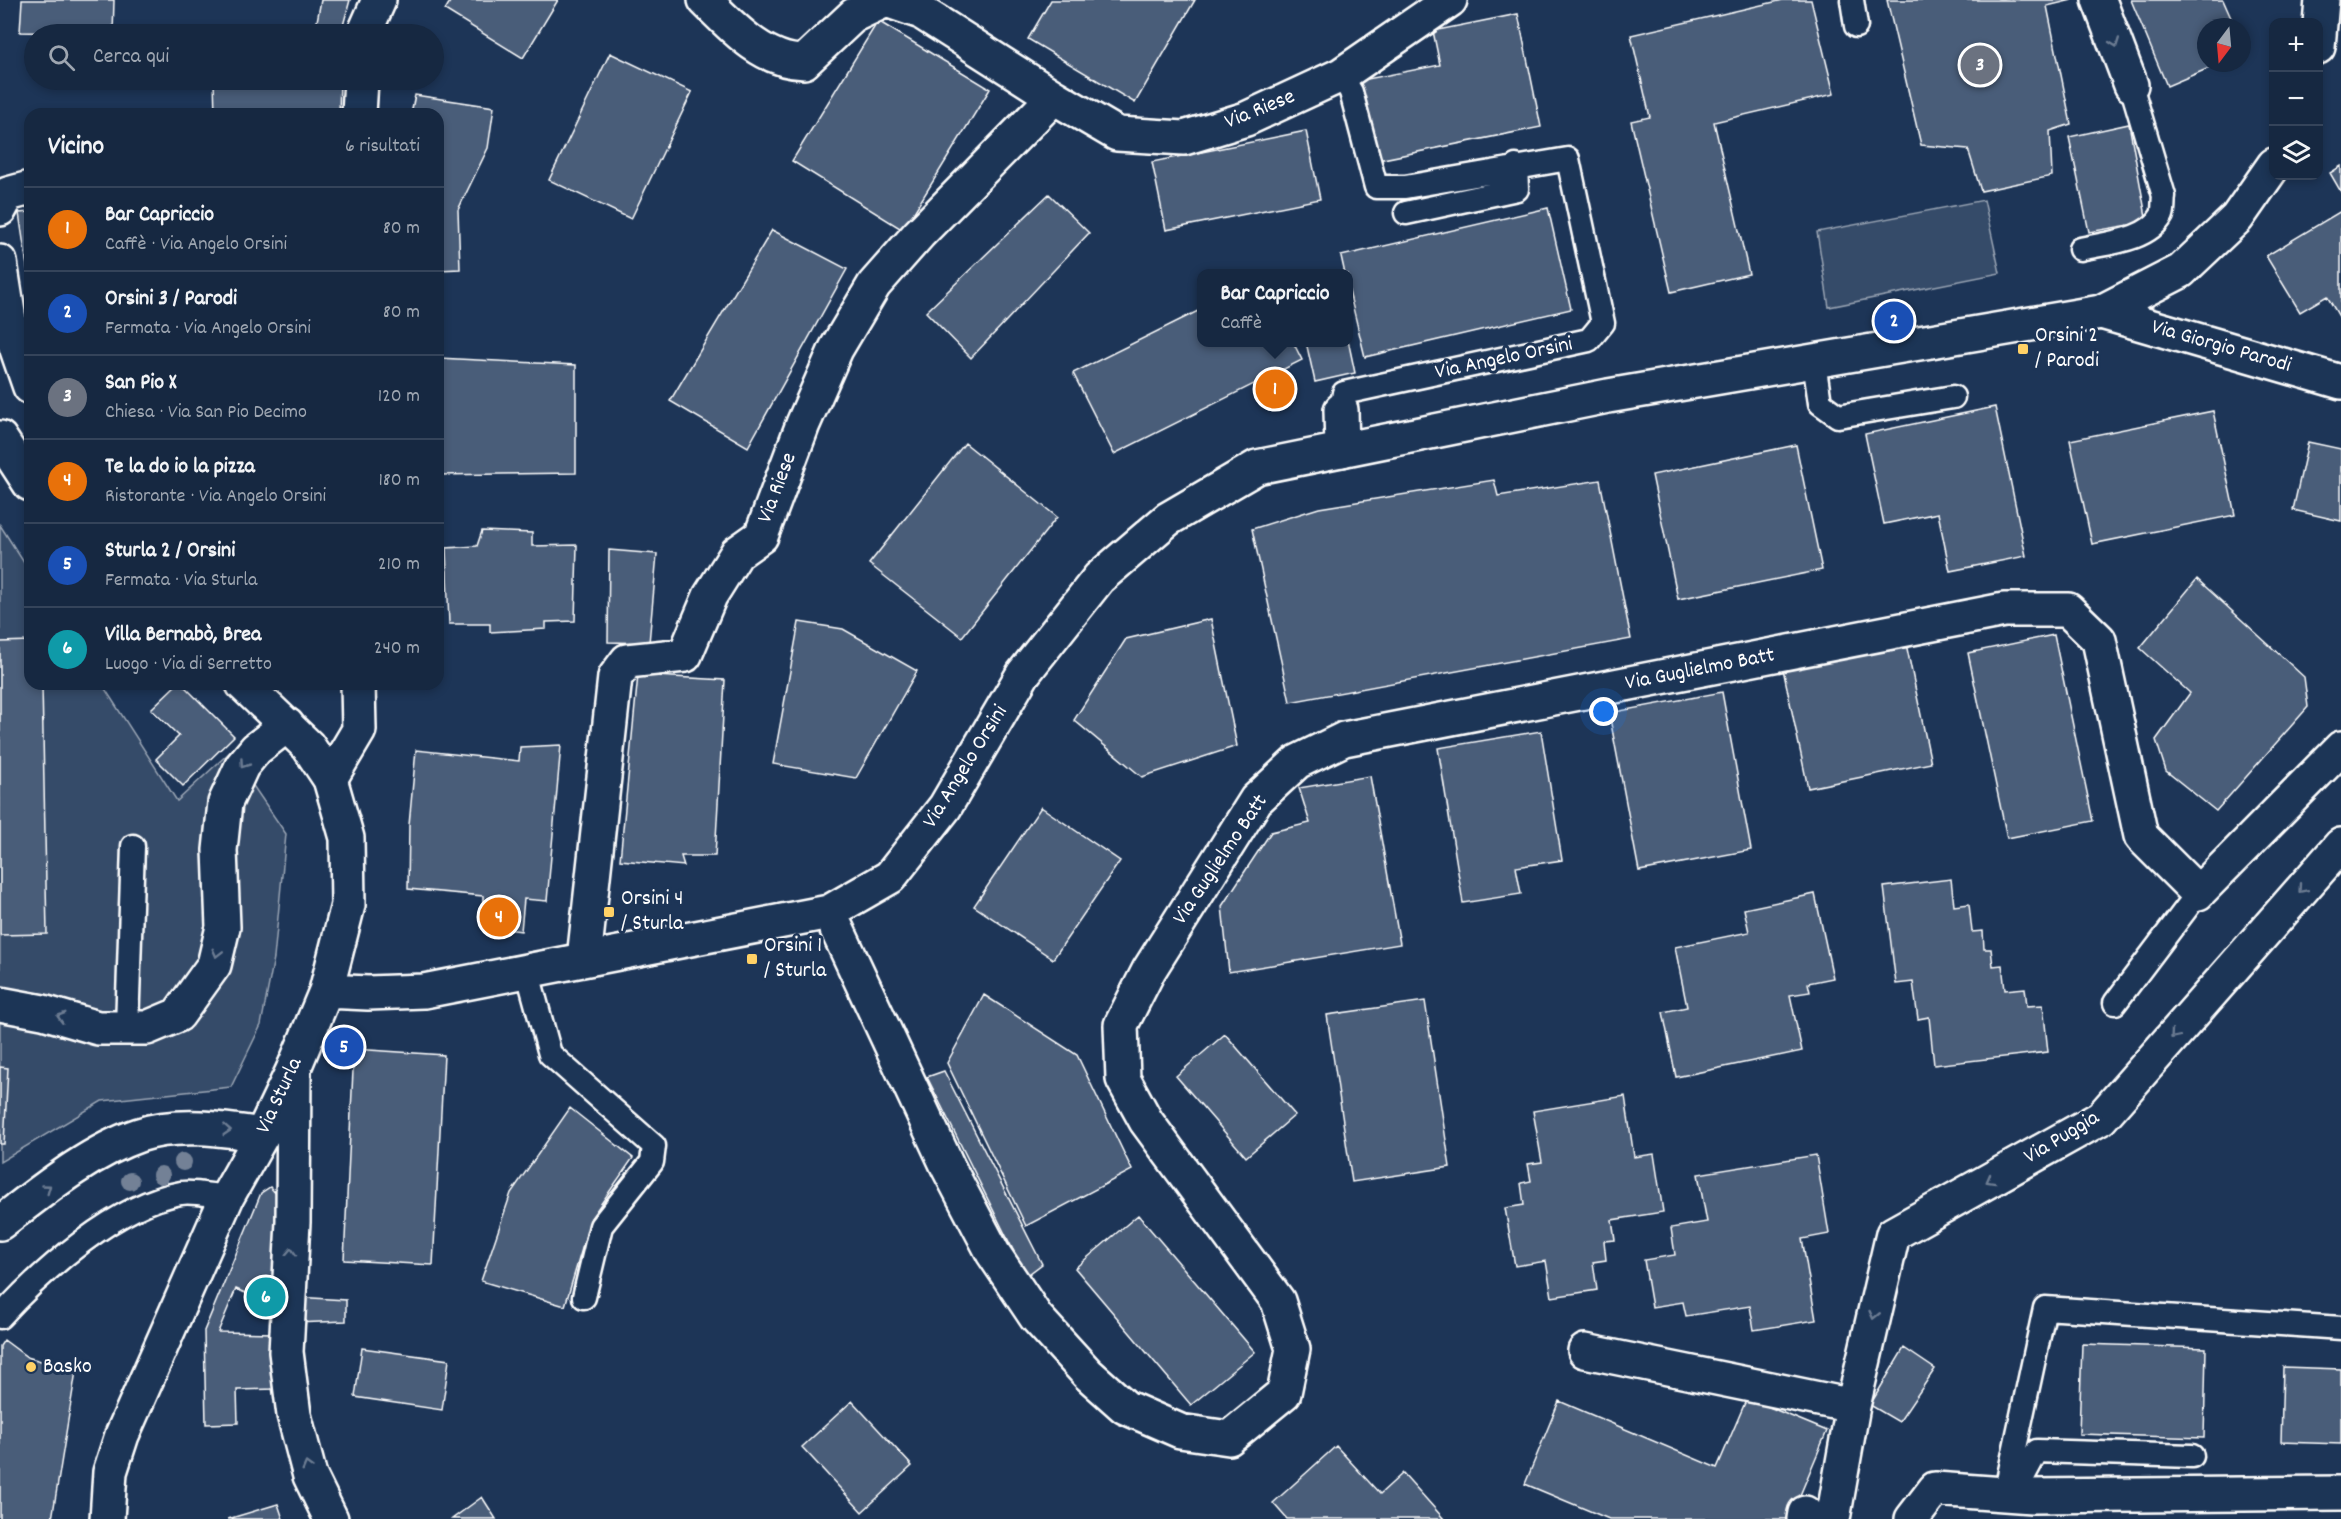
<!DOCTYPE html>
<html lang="it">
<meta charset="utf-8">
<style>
body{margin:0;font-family:Dekko,sans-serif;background:#23344c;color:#f1f3f6}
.controls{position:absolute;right:18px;top:18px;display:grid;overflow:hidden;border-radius:12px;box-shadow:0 3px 9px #0003}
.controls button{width:54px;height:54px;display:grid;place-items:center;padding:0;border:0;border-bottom:2px solid #35445a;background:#162841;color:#f1f3f6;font:30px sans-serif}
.compass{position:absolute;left:2197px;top:18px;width:54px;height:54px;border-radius:50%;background:#162841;box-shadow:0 3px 9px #0003;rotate:196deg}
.you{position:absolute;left:1604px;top:712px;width:21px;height:21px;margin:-15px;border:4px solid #fff;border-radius:50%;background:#1a73e8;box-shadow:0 0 0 9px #1a73e833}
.badge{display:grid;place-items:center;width:39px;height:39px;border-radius:50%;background:#1a73e8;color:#fff;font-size:20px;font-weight:700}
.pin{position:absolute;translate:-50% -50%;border:3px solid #fff;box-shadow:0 2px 6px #0006}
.popup{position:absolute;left:1197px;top:269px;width:156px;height:78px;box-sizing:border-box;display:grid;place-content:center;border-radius:12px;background:#162841;filter:drop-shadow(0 2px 4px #0005);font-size:20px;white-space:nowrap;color:#9ea6b1}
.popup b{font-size:22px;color:#f1f3f6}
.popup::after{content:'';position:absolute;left:50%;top:100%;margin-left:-12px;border:12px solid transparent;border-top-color:#162841}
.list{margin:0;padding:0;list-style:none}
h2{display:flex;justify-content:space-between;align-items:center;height:78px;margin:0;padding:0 24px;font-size:26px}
h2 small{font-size:20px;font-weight:400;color:#9ea6b1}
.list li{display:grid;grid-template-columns:39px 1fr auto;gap:18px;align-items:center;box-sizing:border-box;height:84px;padding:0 24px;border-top:2px solid #35445a}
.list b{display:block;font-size:22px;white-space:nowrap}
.list p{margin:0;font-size:20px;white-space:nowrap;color:#9ea6b1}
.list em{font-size:20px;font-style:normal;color:#9ea6b1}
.icon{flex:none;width:33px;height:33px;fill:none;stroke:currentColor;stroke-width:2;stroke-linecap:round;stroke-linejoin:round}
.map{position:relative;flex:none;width:2341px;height:1519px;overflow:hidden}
.search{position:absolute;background:#162841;box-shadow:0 3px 9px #0003;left:24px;top:24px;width:420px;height:66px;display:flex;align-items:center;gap:15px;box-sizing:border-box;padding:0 21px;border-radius:33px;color:#9ea6b1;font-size:22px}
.panel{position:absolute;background:#162841;box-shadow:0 3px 9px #0003;left:24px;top:108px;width:420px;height:582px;border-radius:18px}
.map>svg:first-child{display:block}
.green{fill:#364b69;stroke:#9aa5b4;stroke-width:1.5}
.building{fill:#4a5d79;stroke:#fff;stroke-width:1.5;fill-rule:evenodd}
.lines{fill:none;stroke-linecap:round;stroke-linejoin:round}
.lane-casing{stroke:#fff;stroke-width:27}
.street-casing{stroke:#fff;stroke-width:38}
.secondary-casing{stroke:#fff;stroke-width:38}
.lane{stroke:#1d3557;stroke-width:22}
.street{stroke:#1d3557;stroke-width:33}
.secondary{stroke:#1d3557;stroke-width:33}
.tree{fill:#738196}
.oneway{stroke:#6c7c92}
.poi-dot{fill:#ffd166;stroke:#1d3557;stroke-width:2}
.labels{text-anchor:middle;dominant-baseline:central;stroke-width:6;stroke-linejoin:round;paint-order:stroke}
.street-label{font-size:22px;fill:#fff;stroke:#1d3557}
.poi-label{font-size:22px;fill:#fff;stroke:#1d3557;text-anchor:start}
</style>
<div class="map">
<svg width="2341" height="1519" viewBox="0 0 2341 1519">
<rect width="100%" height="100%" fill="#1d3557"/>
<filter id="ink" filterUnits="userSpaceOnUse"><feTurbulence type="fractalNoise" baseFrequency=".0167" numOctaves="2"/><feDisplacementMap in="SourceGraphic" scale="12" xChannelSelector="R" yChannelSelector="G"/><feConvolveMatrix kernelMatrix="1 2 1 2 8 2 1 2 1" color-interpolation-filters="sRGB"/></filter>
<g filter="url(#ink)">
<!-- green -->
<path class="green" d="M1984,200L2000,273L1829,307L1817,232Z
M0,525L30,572V684H102L177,801L230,752L286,834L274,958L261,1025L231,1087L102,1101L0,1162Z"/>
<!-- building -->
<path class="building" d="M22,0H114L113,34L20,32Z
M321,0H350L341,33L315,32Z
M451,0H558L523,58L445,10Z
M1051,0H1195L1135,103L1028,39Z
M1783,0H1811L1834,94L1714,122L1749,274L1671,292L1631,121L1650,117L1631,35Z
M1887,0H2072L2047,6L2071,124L2050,131L2052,176L1981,191L1968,149L1921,145Z
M2131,0H2223L2235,27H2206V63H2221L2167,86Z
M1518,14L1541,127L1373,161L1357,81L1440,65L1433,31Z
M878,21L990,89L903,230L792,161Z
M610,53L692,92L631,219L549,180Z
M214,80H340L339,114H215Z
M415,95L494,107L488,148L458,210L460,269L438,270V114H411Z
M2129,124L2147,222L2089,232L2069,137Z
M1306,131L1320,199L1166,230L1152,162Z
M2341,166V192L2330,173Z
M1049,194L1089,233L971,358L926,312Z
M1548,208L1571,309L1365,357L1348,287V274H1345L1341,256Z
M2341,211V320L2327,296L2300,312L2266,256Z
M30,212V286L19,213Z
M772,230L847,269L748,447L670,401Z
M1202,309V342H1293L1302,360L1114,454L1073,373Z
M1348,340L1355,373L1315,382L1306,342H1348Z
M438,358L576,365V473L438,475Z
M1995,407L2026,556L1950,571L1938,513L1884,524L1865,434Z
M2213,411L2235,515L2092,544L2070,440Z
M2308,442L2341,449V521L2293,510Z
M965,443L1057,517L962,637L869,564Z
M1796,445L1822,570L1678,599L1652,475Z
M1494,480L1498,496L1600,480L1631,639L1290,702L1252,529L1319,508Z
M482,531L532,533V546L577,545L575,621L546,622V629L490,632V624H449L446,548L477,546Z
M609,550L657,554L649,643L608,642Z
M2197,579L2304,677L2308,707L2216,811L2166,771L2156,740L2190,693L2140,648Z
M1211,619L1237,746L1142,777L1074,720L1126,639Z
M799,622L843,629L917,671L856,778L773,764Z
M2054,635L2093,821L2007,838L1968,653Z
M1905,639L1931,763L1808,788L1782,664Z
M30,641V684H42L47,934L0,935V642Z
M638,675L725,680L715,856H681L684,866L620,860Z
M177,684H182L234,736L183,786L156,759L179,736L151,709Z
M1722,692L1751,850L1639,871L1609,713Z
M1541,731L1562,860L1516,867L1521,894L1463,903L1438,748Z
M561,745L547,901L524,899L521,931L483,926V896L408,889L409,825L416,750L519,761L520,747Z
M1370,776L1400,944L1229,972L1222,906L1271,832L1310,823L1299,788Z
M1041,807L1120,861L1053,959L974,906Z
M1951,879L1954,906L1969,904L1972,932L1983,931L1984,949H1991L1993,966L2002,965L2005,990L2025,988L2027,1006L2043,1005L2048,1052L1934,1065L1929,1017L1918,1019L1913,982L1896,984L1884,887Z
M1815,894L1833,978L1808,983L1810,992L1790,995L1802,1051L1676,1077L1663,1012L1687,1007L1675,947L1749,932L1744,909Z
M984,995L1077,1055L1132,1170L1026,1226L947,1063Z
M1425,1001L1450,1167L1352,1182L1327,1015Z
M1225,1034L1295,1115L1246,1157L1176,1076Z
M354,1049L444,1055L433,1265L344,1260Z
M0,1067L8,1068L4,1144H0Z
M944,1071L1042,1264L1026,1276L927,1077Z
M1625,1096L1634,1157L1654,1154L1663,1212L1612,1220L1615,1240L1604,1241L1606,1260L1593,1262L1597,1290L1552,1297L1546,1261L1515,1266L1505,1208L1524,1205L1521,1183L1531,1181L1528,1164L1542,1162L1533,1111Z
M570,1108L633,1158L591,1218L565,1306L481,1281L511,1193Z
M1816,1155L1829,1234L1802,1239L1816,1320L1754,1330L1750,1306L1686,1316L1683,1302L1652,1307L1644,1260L1675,1255L1671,1228L1707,1222L1698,1174Z
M270,1187L277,1195L276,1389L237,1390L238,1423L206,1424L204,1331L257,1203L261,1193ZM236,1289L276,1306L275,1333L218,1332Z
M1138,1215L1255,1352L1191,1405L1075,1268Z
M295,1297L346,1300V1321L294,1323Z
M4,1340L27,1357L76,1371L52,1519H0V1346Z
M2082,1344L2206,1348L2204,1438L2079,1434Z
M362,1348L449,1360L442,1410L355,1397Z
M1904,1348L1935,1369L1899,1422L1870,1405Z
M2283,1367L2341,1369V1444L2281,1442Z
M1747,1398L1827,1431L1790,1519H1609L1525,1484L1559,1401L1717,1468Z
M852,1401L912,1466L862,1512L802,1447Z
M1336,1446L1380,1494L1403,1473L1444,1519H1287L1273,1503Z
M482,1497L496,1519H452Z
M278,1504L283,1519H228Z"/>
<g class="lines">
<!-- lane casing -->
<g class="lane-casing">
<path id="lane" d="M1852,0L1856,26
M1406,213L1517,189L1516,166
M2080,249C2106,243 2148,241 2162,215C2164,210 2163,202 2164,196L2131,85
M1814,362L1820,403L1838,416L1953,397
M1341,410L1344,393L1589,340L1603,323L1568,159L1405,187H1376L1351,92L1341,75
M527,970L550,1054L654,1146L652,1162L601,1226L584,1297
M2115,1003L2198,893
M127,1028L133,846
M0,1317C43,1270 117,1204 181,1193C195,1191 213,1196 227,1197
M2005,1494L2045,1308L2341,1328
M2014,1494L2037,1451L2192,1456"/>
</g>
<!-- street casing -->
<g class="street-casing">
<path id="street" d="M705,0C732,27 764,62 804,62L854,15L886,0L921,12L1054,97L1117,134L1184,138L1246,119L1341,75L1450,0
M2099,0L2131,85
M364,34L379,0
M359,114L361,80
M0,209L8,194L30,188
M0,262L11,332L30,387
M2101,312L2341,382
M1341,410L1342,450
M330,779L359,730L358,684
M829,912L948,1167L993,1253L1036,1317L1088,1374L1125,1407L1180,1431L1229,1438L1284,1393L1293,1349L1278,1301L1146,1121L1123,1079L1121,1025L1149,970L1256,800L1297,762L1344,739L2004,610H2068L2099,640L2141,836L2198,893L2341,748
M584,959L615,677L627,661L685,655L710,596L737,553L761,536L803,424L836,349L874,285L919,234L1054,97
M0,1004L43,1012L98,1028H147L178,1015L214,965L223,927L220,850L225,803L242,766L256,749L287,725
M294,1068L293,1222L286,1352L294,1415L310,1476L331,1519
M0,1223C42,1191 89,1152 139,1135C177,1122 224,1129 262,1135
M1585,1351L1853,1406
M1804,1519L1805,1513
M1833,1519L1853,1406L1893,1234L2101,1118L2341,845
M1912,1519L1935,1489L2032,1496L2341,1493"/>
</g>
<!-- secondary casing -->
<g class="secondary-casing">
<path id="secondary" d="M2318,47L2322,0
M0,438L30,484
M326,991L368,993L424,991L829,912L890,877L945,807L1023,674L1099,578L1168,519L1257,467L1608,396L2101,312L2181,271L2237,218L2274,165
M107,1519L110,1472L122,1435L227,1197L262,1135L294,1068L326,991L348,905L347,838L330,779L308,746L243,684"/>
</g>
<!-- lane -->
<use href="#lane" class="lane"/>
<!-- street -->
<use href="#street" class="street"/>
<!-- secondary -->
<use href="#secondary" class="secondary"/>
</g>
<!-- trees -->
<g class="tree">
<circle cx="183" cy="1162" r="9"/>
<circle cx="161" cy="1175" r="9"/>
<circle cx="130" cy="1181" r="9"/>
</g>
<!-- one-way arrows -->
<defs><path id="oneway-chevron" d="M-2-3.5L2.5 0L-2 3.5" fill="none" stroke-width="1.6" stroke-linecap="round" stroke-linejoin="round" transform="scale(1.5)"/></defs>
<g class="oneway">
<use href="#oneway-chevron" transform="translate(2115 43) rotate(70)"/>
<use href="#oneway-chevron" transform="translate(244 764) rotate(125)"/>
<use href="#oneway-chevron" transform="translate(2302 889) rotate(131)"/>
<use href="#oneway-chevron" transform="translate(217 953) rotate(104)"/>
<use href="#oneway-chevron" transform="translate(61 1017) rotate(-164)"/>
<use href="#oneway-chevron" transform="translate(2174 1035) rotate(131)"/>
<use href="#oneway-chevron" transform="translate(227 1130) rotate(4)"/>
<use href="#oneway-chevron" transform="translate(1990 1180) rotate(151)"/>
<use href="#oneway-chevron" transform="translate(47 1188) rotate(-36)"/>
<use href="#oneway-chevron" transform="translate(291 1252) rotate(-87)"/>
<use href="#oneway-chevron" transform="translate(1874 1315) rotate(103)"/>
<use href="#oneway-chevron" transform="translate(307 1466) rotate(-105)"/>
</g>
</g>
<!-- markers -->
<g class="poi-dot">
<rect x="2017" y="343" width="12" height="12" rx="3"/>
<rect x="603" y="906" width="12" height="12" rx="3"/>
<rect x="746" y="953" width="12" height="12" rx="3"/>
<circle cx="31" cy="1367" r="6"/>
</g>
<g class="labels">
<!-- street labels -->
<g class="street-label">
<text transform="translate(1260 110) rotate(-22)">Via Riese</text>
<text transform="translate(2221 347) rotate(16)">Via Giorgio Parodi</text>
<text transform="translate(1504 359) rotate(-12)">Via Angelo Orsini</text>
<text transform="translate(778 488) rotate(-69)">Via Riese</text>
<text transform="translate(1700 670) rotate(-11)">Via Guglielmo Batt</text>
<text transform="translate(966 767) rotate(-58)">Via Angelo Orsini</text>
<text transform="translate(1221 860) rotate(-56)">Via Guglielmo Batt</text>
<text transform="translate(280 1096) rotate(-65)">Via Sturla</text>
<text transform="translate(2062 1138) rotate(-31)">Via Puggia</text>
</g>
<!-- poi labels -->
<g class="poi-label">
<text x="2035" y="336">Orsini 2<tspan x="2035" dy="25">/ Parodi</tspan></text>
<text x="621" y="899">Orsini 4<tspan x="621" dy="25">/ Sturla</tspan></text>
<text x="764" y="946">Orsini 1<tspan x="764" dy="25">/ Sturla</tspan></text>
<text x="43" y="1367">Basko</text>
</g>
</g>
</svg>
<div class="controls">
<button>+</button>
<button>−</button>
<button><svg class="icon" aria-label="layers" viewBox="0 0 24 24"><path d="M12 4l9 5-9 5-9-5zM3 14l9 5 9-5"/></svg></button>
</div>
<svg class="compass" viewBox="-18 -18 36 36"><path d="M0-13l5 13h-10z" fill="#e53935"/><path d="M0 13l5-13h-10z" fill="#9ea6b1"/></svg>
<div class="you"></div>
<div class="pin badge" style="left:1275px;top:389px;background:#e8710a">1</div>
<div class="popup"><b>Bar Capriccio</b>Caffè</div>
<div class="pin badge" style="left:1894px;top:321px;background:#1a4fb4">2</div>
<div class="pin badge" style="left:1980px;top:65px;background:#6b7280">3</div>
<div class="pin badge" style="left:499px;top:917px;background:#e8710a">4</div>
<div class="pin badge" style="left:344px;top:1047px;background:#1a4fb4">5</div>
<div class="pin badge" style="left:266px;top:1297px;background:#0f9aa8">6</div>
<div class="search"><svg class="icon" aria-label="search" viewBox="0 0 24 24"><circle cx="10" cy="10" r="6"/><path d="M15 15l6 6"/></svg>Cerca qui</div>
<section class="panel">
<h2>Vicino<small>6 risultati</small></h2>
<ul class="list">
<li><span class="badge" style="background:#e8710a">1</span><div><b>Bar Capriccio</b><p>Caffè · Via Angelo Orsini</p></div><em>80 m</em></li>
<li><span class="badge" style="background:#1a4fb4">2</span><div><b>Orsini 3 / Parodi</b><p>Fermata · Via Angelo Orsini</p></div><em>80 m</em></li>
<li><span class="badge" style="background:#6b7280">3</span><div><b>San Pio X</b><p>Chiesa · Via San Pio Decimo</p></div><em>120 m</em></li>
<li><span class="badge" style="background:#e8710a">4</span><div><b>Te la do io la pizza</b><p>Ristorante · Via Angelo Orsini</p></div><em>180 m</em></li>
<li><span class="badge" style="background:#1a4fb4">5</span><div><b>Sturla 2 / Orsini</b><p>Fermata · Via Sturla</p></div><em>210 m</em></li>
<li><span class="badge" style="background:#0f9aa8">6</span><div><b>Villa Bernabò, Brea</b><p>Luogo · Via di Serretto</p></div><em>240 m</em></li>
</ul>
</section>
</div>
